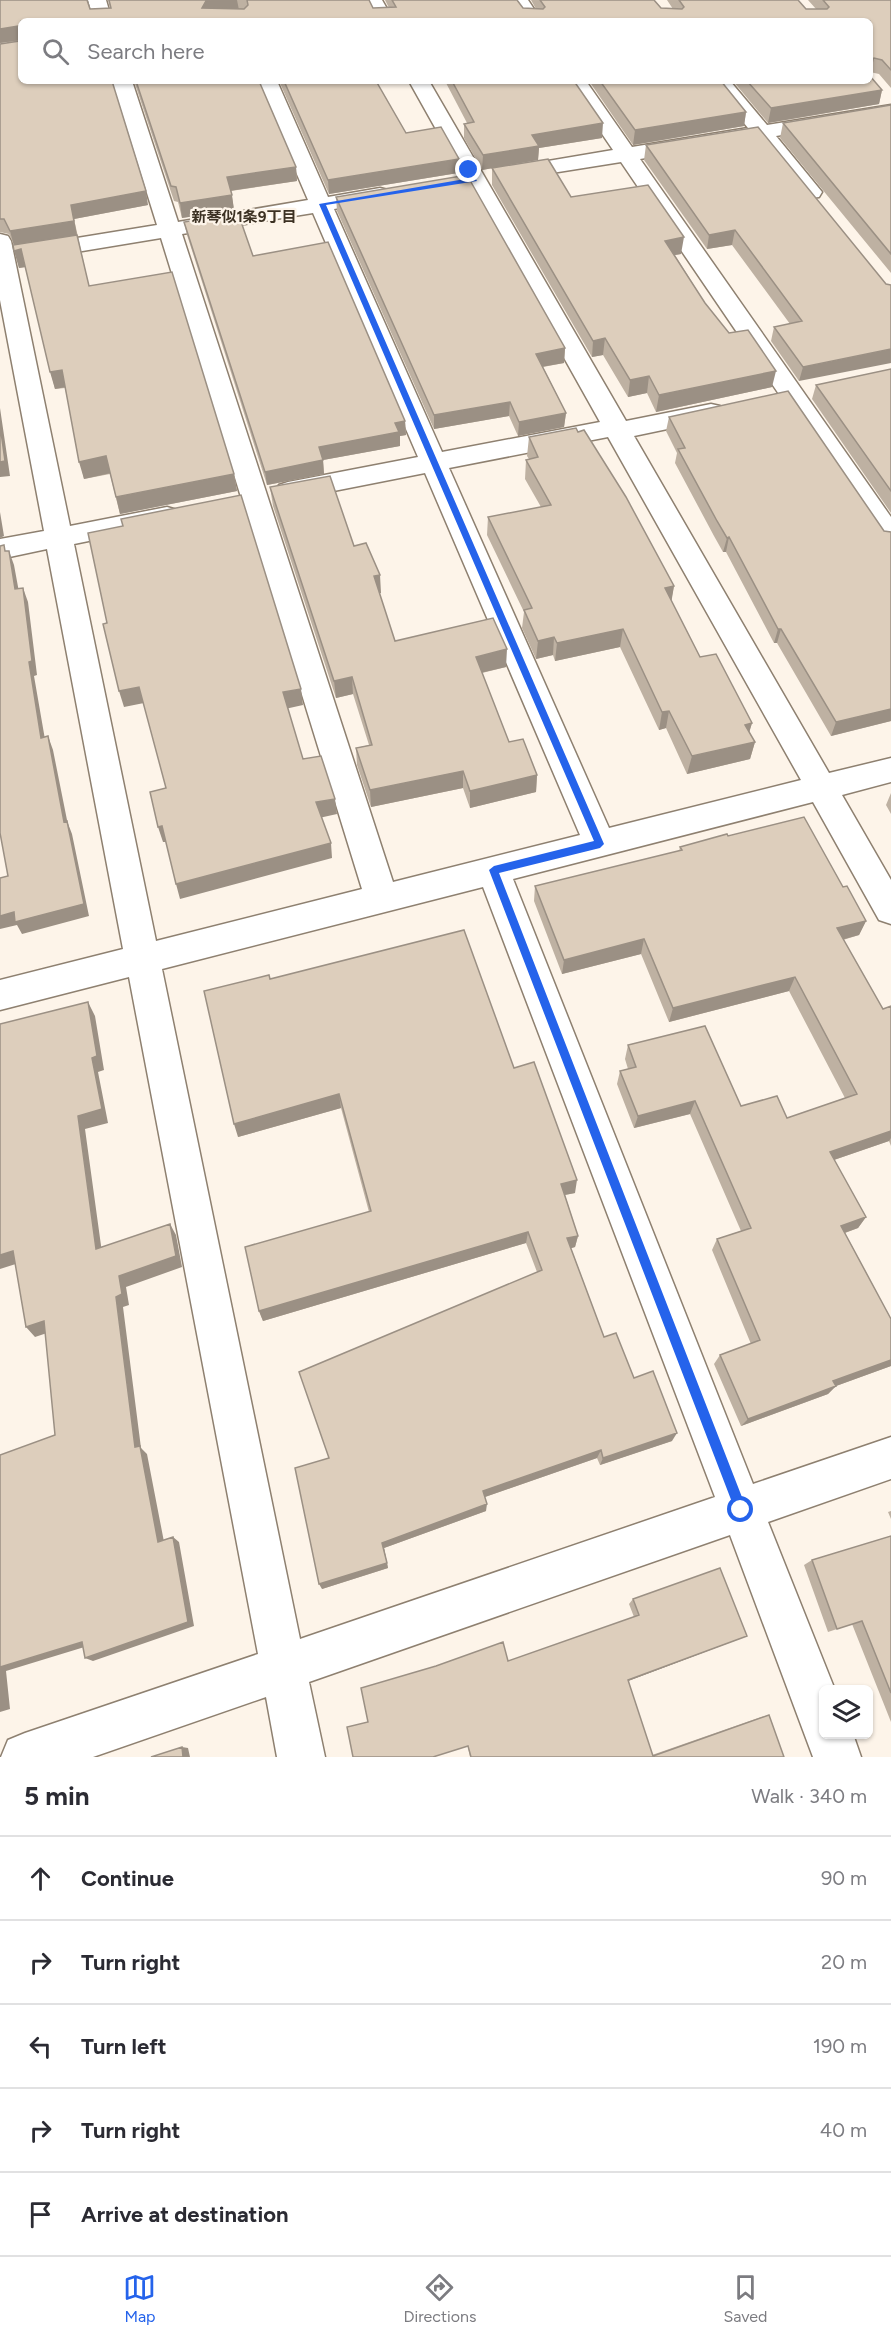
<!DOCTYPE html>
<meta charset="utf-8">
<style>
body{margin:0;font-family:Figtree,"Noto Sans JP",sans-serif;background:#f2f2f3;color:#2b2b33}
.controls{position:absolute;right:18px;bottom:18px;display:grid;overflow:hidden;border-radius:9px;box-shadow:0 2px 4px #0004}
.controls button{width:54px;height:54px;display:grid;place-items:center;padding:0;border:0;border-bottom:2px solid #e1e1e2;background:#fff;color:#2b2b33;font:30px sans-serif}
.stop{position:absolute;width:18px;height:18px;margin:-14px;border:4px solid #2563eb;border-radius:50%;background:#fff}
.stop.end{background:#2563eb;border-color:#fff;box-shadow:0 2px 6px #0008}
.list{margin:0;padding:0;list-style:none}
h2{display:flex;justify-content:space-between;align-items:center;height:78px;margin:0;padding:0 24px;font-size:26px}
h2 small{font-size:20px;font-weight:400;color:#7c7c81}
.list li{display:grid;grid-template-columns:39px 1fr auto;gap:18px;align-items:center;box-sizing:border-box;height:84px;padding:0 24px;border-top:2px solid #e1e1e2}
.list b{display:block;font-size:22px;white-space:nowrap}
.list em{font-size:20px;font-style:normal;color:#7c7c81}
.icon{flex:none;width:33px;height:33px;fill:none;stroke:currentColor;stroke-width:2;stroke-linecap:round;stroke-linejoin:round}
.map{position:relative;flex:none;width:891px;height:1757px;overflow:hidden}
.search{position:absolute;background:#fff;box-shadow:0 2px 4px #0004;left:18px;right:18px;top:18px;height:66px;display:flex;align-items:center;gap:15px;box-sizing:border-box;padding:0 21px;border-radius:9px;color:#7c7c81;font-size:22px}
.sheet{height:498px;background:#fff}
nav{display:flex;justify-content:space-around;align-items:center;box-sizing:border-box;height:84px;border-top:2px solid #e1e1e2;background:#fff;font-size:16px;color:#7c7c81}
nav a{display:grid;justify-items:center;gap:3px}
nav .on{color:#2563eb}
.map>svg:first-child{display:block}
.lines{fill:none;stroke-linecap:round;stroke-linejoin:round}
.street-casing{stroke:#8e8070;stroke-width:3}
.street{fill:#fff;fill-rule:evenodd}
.wall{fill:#beb1a2}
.shaded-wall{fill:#9b9084}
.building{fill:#ddcebc;stroke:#9b9084;stroke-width:1.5}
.route{fill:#2563eb}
.labels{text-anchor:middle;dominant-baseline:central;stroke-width:4.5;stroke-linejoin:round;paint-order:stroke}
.far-neighbourhood-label{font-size:15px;font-weight:bold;fill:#3c3123;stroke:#fdf4e9}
</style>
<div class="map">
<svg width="891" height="1757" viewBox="0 0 891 1757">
<rect width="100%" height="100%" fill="#fdf4e9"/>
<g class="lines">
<!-- street casing -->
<g class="street-casing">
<path id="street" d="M88,0H106L112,21H94Z
M364,0H382L394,21H376Z
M510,0H528L542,21H524Z
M112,81H132L178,222L308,200L257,81H277L328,197L380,188L388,190L391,195L388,200L334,209L442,452L600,422L409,81H429L626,421L711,404L720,406L724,412L720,418L634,436L829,773L891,758V782L842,795L891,880V924L879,920L813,802L513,879L753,1484L891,1437V1479L768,1522L835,1690H824V1734H853L861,1757H813L730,1535L309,1682L325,1757H277L266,1697L93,1757H1L8,1740L25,1733L258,1654L129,977L0,1010V980L123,949L47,549L0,559V539L44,531L0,300V234L8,236L11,241L70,526L167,507L177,510L180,516L177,522L167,525L74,544L156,941L362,889L161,238L34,259L26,257L23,252L26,247L34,245L157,225ZM313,213L418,457L288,482L279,485L275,491L279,497L288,500L425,473L580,835L393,882L182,234ZM608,437L801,780L609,828L449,468ZM483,887L715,1497L300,1639L162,969Z
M566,81H586L632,147L748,128L710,81H730L767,125L891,105V117L776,136L822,192L819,197L811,198L803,197L757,139L640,159L891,517V546L881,544L621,162L508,180L500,179L497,174L500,169L613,150Z"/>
</g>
<!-- street -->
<use href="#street" class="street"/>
</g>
<!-- wall -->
<path class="wall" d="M0,0L90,9L110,8L108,0H369L373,8H389L385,0H517L523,8L536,9L531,0H654L661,8L673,9L667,0H798L806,9H816L808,0H891V88L879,74L870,72V21H21L148,205L74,219L89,286L234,474L237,491L120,514L110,474L84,479L65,388L55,389L25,267L19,268L14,245L9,234L0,232V44L19,41L0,43Z
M134,81H259L296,167L297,181L231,191L234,210L182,218L178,202L174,201Z
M279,81H379H376L406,133L458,173L329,194Z
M445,81H574L602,138L539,148L538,160L482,170L464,138V124L467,123Z
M589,81H721L746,112L744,126L633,145Z
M733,81H870L882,90L879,104L768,123Z
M891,105V273L780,138L783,123Z
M646,145L886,284L799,381L771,341L774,327L790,324L732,245L707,249L644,160Z
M492,168L571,197L681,254L675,255L705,303L772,387L656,412L647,393L628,397L603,355L592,357L492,185Z
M336,197L565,348L564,363L543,367L566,413L564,427L518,436L509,416L434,429L337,211Z
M184,222L253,256L405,421L406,435L400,436V446L323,460L324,474L267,485L187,235Z
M891,369V513L812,399L816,385Z
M669,417L884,531L891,532V721L831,736L777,643H774L726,552H723L714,536L675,463L677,453L666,431Z
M529,437L674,586L671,601L700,657L752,723L749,732L755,742L750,759L687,774L666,728L659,730L620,647L555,661L553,655L536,659L522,628L524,612L487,535L488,517L541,507L525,479L526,460L529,459L527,456Z
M270,487L354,546L381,593H379L395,641L506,667L482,673L509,742L537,775L536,792L470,808L463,788L371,807L357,765L356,748L369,745L353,694L336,698L273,506Z
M891,793V814L886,805Z
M728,836L843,887L866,921L859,935L843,940L883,1009L891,1006V1146L889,1141L834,1160L866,1217L858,1228L845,1233L891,1319V1366L836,1386L828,1394L741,1426L714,1364L720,1355L751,1344L712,1250L717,1239L741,1231L690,1114L634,1128L617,1084L620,1071L628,1069L625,1059L628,1045L741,1106L787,1118L845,1098L789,991L669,1022L641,954L562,974L534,901L535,886L679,851L680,847Z
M270,979L514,1068L575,1193L565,1195L578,1236L575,1247L571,1248L604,1337L634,1378L672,1441L600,1465L597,1458L485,1497L486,1511L384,1548L388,1568L322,1589L329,1458L537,1272L526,1243L263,1321L259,1311L369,1212L341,1108L238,1137Z
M891,1511V1519L888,1512Z
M891,1536V1722L852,1624L828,1632L804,1565L812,1560Z
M633,1599L739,1639L628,1681L652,1755L761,1717L769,1715L784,1757H470L468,1747L368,1722L508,1661L634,1617L629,1604Z"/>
<!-- shaded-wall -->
<path class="shaded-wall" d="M211,0H237L239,10L202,8L206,1Z
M19,26L21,40L0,43V29Z
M874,58L871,72H870L871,60Z
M882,90L879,104L768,123L771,108Z
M746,112L744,126L633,145L635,130Z
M603,123L602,138L539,148L538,160L482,170L483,155L532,135Z
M459,159L458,173L329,194L328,180Z
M296,167L297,181L229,191L227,177Z
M146,191L148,205L74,219L77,235L14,246L10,231L71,205Z
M232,195L234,210L182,218L180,203Z
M735,230L732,245L707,249L709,235Z
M684,237L681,254L663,257L665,241Z
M21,249L26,267L19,268L14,251Z
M605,338L603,355L592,357L593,341Z
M565,348L564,363L535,368L536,354Z
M891,349V363L799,381L803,367Z
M62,370L66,387L55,389L50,372Z
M776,371L772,387L656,412L659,395Z
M649,376L647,393L628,397L630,380Z
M510,402L509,416L434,429V415Z
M0,408L10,476L0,477Z
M566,413L564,427L518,436L519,422Z
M405,421L406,435L400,436V446L323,460L324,474L267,485L265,472L319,447L395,423Z
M106,456L111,473L84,479L79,462Z
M234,474L237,491L120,514L116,497Z
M0,512L4,536L0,538Z
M729,537L726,552H723L727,538Z
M9,551L14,565L21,603L15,589Z
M380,575L381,593L375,594L374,576Z
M674,586L671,604L665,588Z
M23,588L28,602L37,675L34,676L47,751L41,738L29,662Z
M623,629L620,647L555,661L557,643Z
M778,629H781L777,643H774Z
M554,637L553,655L536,659L538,641Z
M507,649L506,667L476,674V657Z
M352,677L353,694L336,698L334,681Z
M139,687L144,703L124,707L119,691Z
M301,689L303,705L285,709L283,692Z
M891,709V721L831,736L836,722Z
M669,711L666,728L659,730L662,712Z
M752,723L747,740L745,725Z
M48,736L53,750L70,835L64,822Z
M755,742L750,759L687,774L692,756Z
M463,771V788L371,807L370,790Z
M537,775L536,792L470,808V791Z
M335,799L337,814L319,818L316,802Z
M67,821L72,834L89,916L22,934L17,925L0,929V916Z
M162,826L166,842H163L158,827Z
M331,843L332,858L180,899L176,884Z
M866,921L859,935L830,943L837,928Z
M644,939L641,954L562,974L564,960Z
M795,977L789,991L669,1022L673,1008Z
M88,1002L95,1016L104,1070L98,1072L108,1123L85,1129L103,1260L96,1249L78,1116L92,1058Z
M339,1094L341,1108L238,1137L234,1124Z
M695,1101L690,1114L634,1128L638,1116Z
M891,1131V1138L889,1141L822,1164L830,1152Z
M577,1180L575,1193L559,1196L561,1184Z
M866,1217L858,1228L833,1237L841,1226Z
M170,1224L176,1235L182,1267L126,1287L129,1305L123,1307L141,1448L147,1454L165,1547L158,1542L135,1447L116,1297L119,1276Z
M528,1232L526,1243L263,1321L259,1311Z
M578,1236L575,1247L565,1250L567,1238Z
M13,1251L22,1262L0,1269V1255Z
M44,1321L53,1331L35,1337L26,1327Z
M891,1360V1366L825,1390L833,1381Z
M836,1386L828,1394L741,1426L748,1419Z
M677,1433L672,1441L600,1465L603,1458Z
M601,1450L597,1458L482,1498L483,1491Z
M487,1504L486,1511L384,1548L388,1568L322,1589L319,1584L382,1543Z
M173,1537L179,1542L194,1626L93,1661L85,1658Z
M747,1636L739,1639L623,1683L628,1680Z
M82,1642L91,1645L6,1671L10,1709L0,1712V1667Z
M182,1747L188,1748L190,1757H183Z"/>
<!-- building -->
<path class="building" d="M0,0H87L90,9L111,8L109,0H211L206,1L202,8L244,9L248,5L247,0H369L373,8L396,7L392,0H517L523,8L543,9L545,7L540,0H654L661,8L682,9L684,7L679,0H798L806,9H827L829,7L823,0H891V70L882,60L874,58L871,60V65H870V21H21V81H112L146,191L71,205L74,221L10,231L4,219H0V44L19,41V26L0,29Z
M870,76L882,90L771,108L747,81H870Z
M136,81H259L296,167L227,177L232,195L180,203L176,187L171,186Z
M284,81H376L406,133L441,127L459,159L328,180Z
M452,81H574L603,123L532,135L539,146L483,155L464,124L474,122Z
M600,81H721L746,112L635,130Z
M891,105V254L783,123Z
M758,127L886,284L891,285V349L803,367L774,327L802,321L735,230L709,235L646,145Z
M548,159L571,197L648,185L684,237L665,241L705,303L729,333L748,330L776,371L659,395L649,376L630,380L605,338L593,341L492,168Z
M467,175L565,348L536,354L566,413L519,422L510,402L434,415L336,197Z
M238,213L253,256L328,242L405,421L395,423L399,432L319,447L323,460L265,472L184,222Z
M77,235L89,286L172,272L234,474L116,497L106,456L79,462L62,370L50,372L21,249L14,251L13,245Z
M891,369V491L816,385Z
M788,391L884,531L891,532V709L836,722L781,629H778L729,537L727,538L717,521L678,449L685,448L669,417Z
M0,425L5,461L0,462Z
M576,428L578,432L584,430L626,497L674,586L665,588L700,657L716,654L752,723L745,725L755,742L692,756L669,711L662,712L623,629L557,643L554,637L538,641L524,610L532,608L488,517L551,505L526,460L538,457L529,437Z
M330,476L354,546L366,543L380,575L374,576L395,641L493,618L507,649L476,657L509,742L523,739L537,775L470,791L463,771L370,790L356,748L372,745L352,677L334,681L270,487Z
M241,495L301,689L283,692L303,759L321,756L335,799L316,802L331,843L176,884L162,826L158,827L150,792L166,788L139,687L119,691L103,624L107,623L88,533L123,526L121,519Z
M4,545L5,551H9L15,589L23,588L32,661L29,662L41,738L48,736L64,822L67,821L84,904L15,922L14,912L0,916V878L8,876L0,833V546Z
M804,817L843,887L847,886L866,921L837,928L883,1009L891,1006V1131L830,1152L866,1217L841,1226L891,1319V1360L833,1381L836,1386L748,1419L720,1355L760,1340L717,1239L751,1228L695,1101L638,1116L620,1071L636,1067L628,1045L705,1026L741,1106L777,1096L787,1118L857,1094L795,977L673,1008L644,939L564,960L535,886L682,850L680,847L727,834L728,836Z
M464,930L514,1068L534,1062L577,1180L561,1184L578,1236L567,1238L604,1337L616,1333L634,1378L653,1371L677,1433L603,1458L601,1450L483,1491L487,1504L382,1543L387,1563L319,1584L295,1468L329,1458L299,1372L542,1270L528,1232L259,1311L245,1247L371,1211L339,1094L234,1124L204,991L269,975L270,979Z
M88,1002L97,1056L92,1058L102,1109L78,1116L96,1249L170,1224L176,1256L119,1276L122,1294L116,1297L135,1447L140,1446L158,1542L173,1537L188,1622L85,1658L82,1642L0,1667V1455L55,1435L44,1321L26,1327L13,1251L0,1255V1024Z
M891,1536V1693L862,1621L837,1629L812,1560Z
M720,1568L747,1636L628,1680L653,1756L769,1715L784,1757H471L468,1746L433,1757H353L347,1727L368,1722L361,1688L436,1666L503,1642L508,1661L639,1615L633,1599Z
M182,1747L183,1757H151Z"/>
<!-- route -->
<path class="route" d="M469,168L477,181L326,205L604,844L600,848L499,873L747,1510L746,1514L741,1516L736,1514L735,1510L489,870L494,866L594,841L319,204L471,178L466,170Z"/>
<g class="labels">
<!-- far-neighbourhood labels -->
<g class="far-neighbourhood-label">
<text x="244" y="217">新琴似1条9丁目</text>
</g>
</g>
</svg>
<div class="controls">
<button><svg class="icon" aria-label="layers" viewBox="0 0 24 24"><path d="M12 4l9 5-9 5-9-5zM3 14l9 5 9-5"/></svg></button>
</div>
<div class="stop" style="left:741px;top:1510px"></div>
<div class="stop end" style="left:469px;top:170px"></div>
<div class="search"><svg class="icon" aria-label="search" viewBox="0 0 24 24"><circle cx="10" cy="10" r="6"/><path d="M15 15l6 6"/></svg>Search here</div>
</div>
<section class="sheet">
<h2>5 min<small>Walk · 340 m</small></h2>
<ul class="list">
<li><svg class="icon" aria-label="ahead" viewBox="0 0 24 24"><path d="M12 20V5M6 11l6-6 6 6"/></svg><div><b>Continue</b></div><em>90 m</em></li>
<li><svg class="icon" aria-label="right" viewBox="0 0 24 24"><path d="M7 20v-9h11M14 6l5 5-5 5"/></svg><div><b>Turn right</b></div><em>20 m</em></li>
<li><svg class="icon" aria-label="left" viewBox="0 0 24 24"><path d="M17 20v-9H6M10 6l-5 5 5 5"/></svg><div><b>Turn left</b></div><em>190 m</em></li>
<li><svg class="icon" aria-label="right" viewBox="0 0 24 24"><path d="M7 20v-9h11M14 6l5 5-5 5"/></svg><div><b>Turn right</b></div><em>40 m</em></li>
<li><svg class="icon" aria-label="arrive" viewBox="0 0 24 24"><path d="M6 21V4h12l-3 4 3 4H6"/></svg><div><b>Arrive at destination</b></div></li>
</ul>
</section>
<nav>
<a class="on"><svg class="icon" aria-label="map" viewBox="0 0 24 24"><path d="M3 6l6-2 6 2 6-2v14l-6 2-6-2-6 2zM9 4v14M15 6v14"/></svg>Map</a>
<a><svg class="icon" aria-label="directions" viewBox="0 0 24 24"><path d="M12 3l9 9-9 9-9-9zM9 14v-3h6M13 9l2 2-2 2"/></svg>Directions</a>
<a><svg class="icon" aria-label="saved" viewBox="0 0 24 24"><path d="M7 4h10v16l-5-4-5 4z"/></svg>Saved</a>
</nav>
